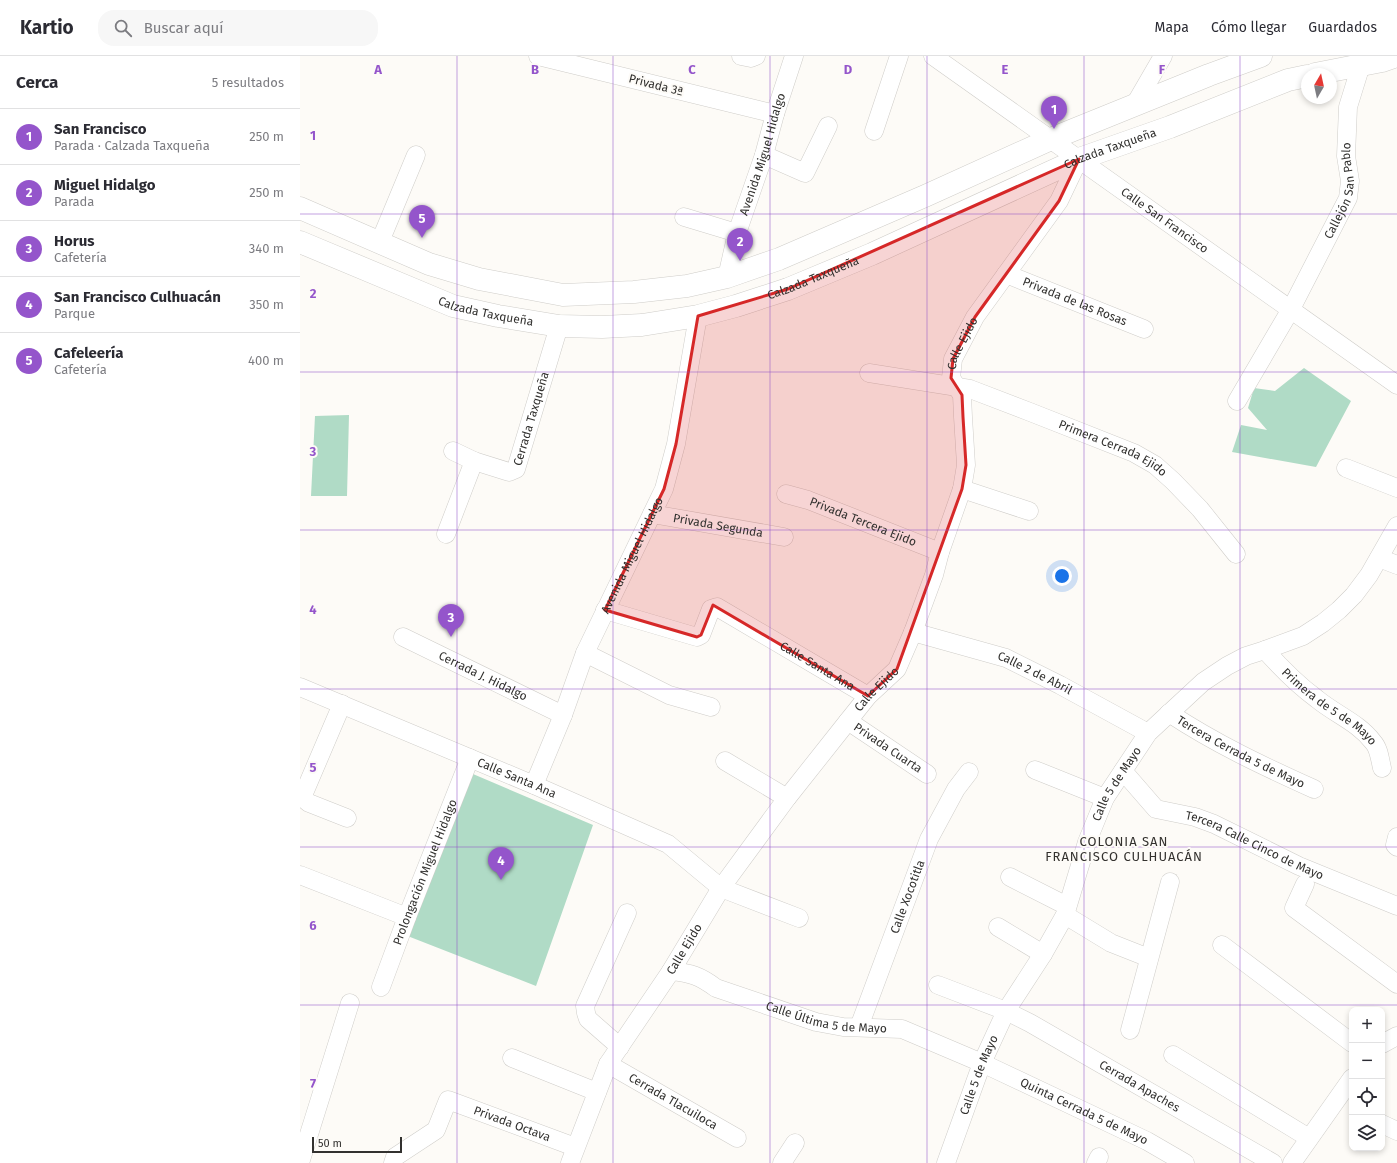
<!DOCTYPE html>
<html lang="es">
<meta charset="utf-8">
<style>
body{margin:0;font-family:"Fira Sans",sans-serif;background:#f7f7f7;color:#2b2b33}
.controls{position:absolute;right:12px;bottom:12px;display:grid;overflow:hidden;border-radius:8px;box-shadow:0 2px 6px #0003}
.controls button{width:36px;height:36px;display:grid;place-items:center;padding:0;border:0;border-bottom:1px solid #e1e1e2;background:#fff;color:#2b2b33;font:20px sans-serif}
.compass{position:absolute;left:1001px;top:12px;width:36px;height:36px;border-radius:50%;background:#fff;box-shadow:0 2px 6px #0003;rotate:9deg}
.scale{position:absolute;left:12px;bottom:10px;width:90px;box-sizing:border-box;padding-left:4px;border:2px solid #32312f;border-top:0;font-size:11px;line-height:14px;white-space:nowrap;color:#32312f;-webkit-text-stroke:3px #fdfbf7;paint-order:stroke}
.you{position:absolute;left:762px;top:520px;width:14px;height:14px;margin:-10px;border:3px solid #fff;border-radius:50%;background:#1a73e8;box-shadow:0 0 0 6px #1a73e833}
.badge{display:grid;place-items:center;width:26px;height:26px;border-radius:50%;background:#9455cb;color:#fff;font-size:13px;font-weight:700}
.pin{position:absolute;translate:-50% -33px;filter:drop-shadow(0 1px 2px #0008)}
.pin::after{content:'';position:absolute;top:21px;width:14px;height:12px;background:inherit;clip-path:polygon(0 0,100% 0,50% 100%)}
.list{margin:0;padding:0;list-style:none}
h2{display:flex;justify-content:space-between;align-items:center;height:52px;margin:0;padding:0 16px;font-size:17px}
h2 small{font-size:13px;font-weight:400;color:#7c7c81}
.list li{display:grid;grid-template-columns:26px 1fr auto;gap:12px;align-items:center;box-sizing:border-box;height:56px;padding:0 16px;border-top:1px solid #e1e1e2}
.list b{display:block;font-size:15px;white-space:nowrap}
.list p{margin:0;font-size:13px;white-space:nowrap;color:#7c7c81}
.list em{font-size:13px;font-style:normal;color:#7c7c81}
.icon{flex:none;width:22px;height:22px;fill:none;stroke:currentColor;stroke-width:2;stroke-linecap:round;stroke-linejoin:round}
.map{position:relative;flex:none;width:1097px;height:1107px;overflow:hidden}
header{display:flex;align-items:center;gap:24px;box-sizing:border-box;height:56px;padding:0 20px;background:#fff;border-bottom:1px solid #e1e1e2}
header strong{font-size:19px}
nav{display:flex;gap:22px;margin-inline-start:auto;font-size:14px}
.search{width:280px;height:36px;background:#f7f7f7;display:flex;align-items:center;gap:10px;box-sizing:border-box;padding:0 14px;border-radius:16px;color:#7c7c81;font-size:15px}
main{display:flex}
aside{flex:1;background:#fff}
.map>svg:first-child{display:block}
.green{fill:#b0dbc6}
.lines{fill:none;stroke-linecap:round;stroke-linejoin:round}
.minor-casing{stroke:#cfcdc9;stroke-width:19}
.major-casing{stroke:#cfcdc9;stroke-width:23}
.minor{stroke:#fff;stroke-width:18}
.major{stroke:#fff;stroke-width:22}
.marked{fill:#d62828;fill-opacity:0.2;stroke:#d62828;stroke-width:3;stroke-linejoin:round}
.grid{fill:none;stroke:#9455cb;stroke-width:1;stroke-opacity:0.55}
.labels{text-anchor:middle;dominant-baseline:central;stroke-width:4;stroke-linejoin:round;paint-order:stroke}
.street-label{font-size:12px;fill:#32312f;stroke:#fdfbf7}
.neighbourhood-label{font-size:13px;letter-spacing:1px;fill:#33312e;stroke:#fdfbf7}
.grid-label{font-size:13px;text-anchor:middle;font-weight:bold;fill:#9455cb;stroke:#fdfbf7;stroke-width:4;stroke-linejoin:round;paint-order:stroke}
</style>
<header>
<strong>Kartio</strong>
<div class="search"><svg class="icon" aria-label="search" viewBox="0 0 24 24"><circle cx="10" cy="10" r="6"/><path d="M15 15l6 6"/></svg>Buscar aquí</div>
<nav><a>Mapa</a><a>Cómo llegar</a><a>Guardados</a></nav>
</header>
<main>
<aside>
<h2>Cerca<small>5 resultados</small></h2>
<ul class="list">
<li><span class="badge">1</span><div><b>San Francisco</b><p>Parada · Calzada Taxqueña</p></div><em>250 m</em></li>
<li><span class="badge">2</span><div><b>Miguel Hidalgo</b><p>Parada</p></div><em>250 m</em></li>
<li><span class="badge">3</span><div><b>Horus</b><p>Cafetería</p></div><em>340 m</em></li>
<li><span class="badge">4</span><div><b>San Francisco Culhuacán</b><p>Parque</p></div><em>350 m</em></li>
<li><span class="badge">5</span><div><b>Cafeleería</b><p>Cafetería</p></div><em>400 m</em></li>
</ul>
</aside>
<div class="map">
<svg width="1097" height="1107" viewBox="0 0 1097 1107">
<rect width="100%" height="100%" fill="#fdfbf7"/>
<!-- green -->
<path class="green" d="M1004,312L1051,345L1016,411L932,396L941,369L967,374L948,352L954,332L975,335Z
M49,359L47,440H11L15,360Z
M173,718L293,769L236,930L105,879Z"/>
<g class="lines">
<!-- minor casing -->
<g class="minor-casing">
<g id="minor">
<path d="M238,0L475,58"/>
<path d="M441,0L451,2L456,0"/>
<path id="s1" d="M633,0L1097,329"/>
<path d="M834,50L863,0"/>
<path d="M574,75L599,0"/>
<path d="M464,99L505,117L528,70"/>
<path d="M384,161L437,177"/>
<path d="M78,186L84,176L116,99"/>
<path id="s2" d="M706,218L844,273"/>
<path id="s3" d="M427,221L437,177L464,99L475,58L494,0"/>
<path id="s4" d="M569,317L670,333L730,356L834,397L855,409L873,425L900,453L936,498"/>
<path id="s5" d="M937,345L991,253L1048,142L1050,125L1046,100L1048,51L1061,9"/>
<path id="s6" d="M153,395L174,405L209,416L216,413L259,270"/>
<path d="M1046,412L1097,432"/>
<path d="M662,433L729,455"/>
<path id="s7" d="M486,438L508,444L640,496"/>
<path id="s8" d="M352,458L484,481"/>
<path d="M146,478L174,405"/>
<path d="M1079,502L1097,509"/>
<path id="s9" d="M305,554L397,581L401,579L411,553L417,551L568,640"/>
<path id="s10" d="M613,576L706,602L760,629L848,677"/>
<path id="s11" d="M103,581L263,659"/>
<path id="s12" d="M965,594C981,612 998,629 1017,643C1035,658 1059,667 1073,686C1079,692 1080,704 1082,712"/>
<path d="M285,597L369,639L411,651"/>
<path id="s13" d="M0,631L234,729L368,788L421,832L499,862"/>
<path d="M42,648L4,737V743L9,747L47,762"/>
<path id="s14" d="M869,657C916,688 963,710 1014,733"/>
<path id="s15" d="M548,665L627,718"/>
<path d="M425,705L487,742"/>
<path d="M735,714L805,742"/>
<path id="s16" d="M823,715L856,753L895,761L914,768L999,810L1097,850"/>
<path id="s17" d="M234,729L263,659L285,597L364,433L376,388L398,260"/>
<path d="M1097,781L1095,789L1097,791"/>
<path d="M0,819L107,861"/>
<path d="M710,821L767,850"/>
<path d="M1005,828L994,852L1097,928"/>
<path d="M765,859L811,887L849,902"/>
<path d="M698,871L743,898"/>
<path d="M922,889L1052,987"/>
<path id="s18" d="M371,915C391,917 400,920 416,932L516,966L543,971L602,973L682,1007L847,1085L885,1107"/>
<path id="s19" d="M638,929L706,955L730,967L973,1107"/>
<path id="s20" d="M81,931L107,861L170,702"/>
<path id="s21" d="M559,971L629,783L656,733L669,716"/>
<path d="M830,974L870,826"/>
<path d="M1082,988L1097,980"/>
<path d="M320,991L288,963L286,957L285,950L327,857"/>
<path d="M873,999L1009,1082"/>
<path d="M212,1002L297,1036"/>
<path id="s22" d="M308,1008L437,1082"/>
<path d="M1082,1068L1097,1075"/>
<path d="M0,1107L50,947"/>
<path id="s23" d="M93,1107L95,1101L136,1074L148,1044L275,1091"/>
<path id="s24" d="M270,1107L308,1008L371,915L421,832L487,742L548,665L568,640L597,613L613,576L634,519L640,496L662,433L666,409L663,361L662,339L651,322L653,303L675,261L759,145L779,103"/>
<path d="M482,1107L495,1087"/>
<path id="s25" d="M646,1107L682,1007L706,955L743,898L765,859L787,786L805,742L848,677L903,626L927,610L946,600L965,594L1003,580L1023,567L1039,554L1054,539L1069,519L1097,470"/>
<path d="M796,1107L799,1101"/>
<path d="M992,1107L1052,1022"/>
</g>
</g>
<!-- major casing -->
<g class="major-casing">
<g id="major">
<path d="M1015,18L1082,5L1097,0"/>
<path d="M0,152L129,208L179,223L263,239L334,236L387,230L427,221L479,203L625,140L751,83L909,19L961,0"/>
<path id="s26" d="M0,186L153,250L198,260L259,270L302,271L342,269L398,260L436,250L488,233L572,198L779,103L870,71L988,24L1007,20"/>
</g>
</g>
<!-- minor -->
<use href="#minor" class="minor"/>
<!-- major -->
<use href="#major" class="major"/>
</g>
<!-- marked area -->
<path class="marked" d="M779,103L759,145L675,261L653,303L651,322L662,339L663,361L666,409L662,433L597,613L568,640L413,549L401,579L397,581L305,554L364,433L376,388L398,260L488,233Z"/>
<!-- grid -->
<path class="grid" d="M157,0V1107M313,0V1107M470,0V1107M627,0V1107M784,0V1107M940,0V1107M0,158H1097M0,316H1097M0,474H1097M0,633H1097M0,791H1097M0,949H1097"/>
<g class="labels">
<!-- street labels -->
<g class="street-label">
<text transform="translate(356 29) rotate(14)">Privada 3ª</text>
<text stroke="none"><textPath href="#s26" startOffset="859">Calzada Taxqueña</textPath></text>
<text stroke="none"><textPath href="#s3" startOffset="128">Avenida Miguel Hidalgo</textPath></text>
<text stroke="none"><textPath href="#s5" startOffset="237">Callejón San Pablo</textPath></text>
<text stroke="none"><textPath href="#s1" startOffset="284">Calle San Francisco</textPath></text>
<text stroke="none"><textPath href="#s26" startOffset="535">Calzada Taxqueña</textPath></text>
<text stroke="none"><textPath href="#s2" startOffset="74">Privada de las Rosas</textPath></text>
<text stroke="none"><textPath href="#s26" startOffset="199">Calzada Taxqueña</textPath></text>
<text stroke="none"><textPath href="#s24" startOffset="940">Calle Ejido</textPath></text>
<text stroke="none"><textPath href="#s6" startOffset="120">Cerrada Taxqueña</textPath></text>
<text stroke="none"><textPath href="#s4" startOffset="257">Primera Cerrada Ejido</textPath></text>
<text stroke="none"><textPath href="#s7" startOffset="82">Privada Tercera Ejido</textPath></text>
<text stroke="none"><textPath href="#s8" startOffset="67">Privada Segunda</textPath></text>
<text stroke="none"><textPath href="#s17" startOffset="250">Avenida Miguel Hidalgo</textPath></text>
<text stroke="none"><textPath href="#s9" startOffset="251">Calle Santa Ana</textPath></text>
<text stroke="none"><textPath href="#s10" startOffset="129">Calle 2 de Abril</textPath></text>
<text stroke="none"><textPath href="#s11" startOffset="89">Cerrada J. Hidalgo</textPath></text>
<text stroke="none"><textPath href="#s24" startOffset="568">Calle Ejido</textPath></text>
<text stroke="none"><textPath href="#s12" startOffset="86">Primera de 5 de Mayo</textPath></text>
<text stroke="none"><textPath href="#s15" startOffset="48">Privada Cuarta</textPath></text>
<text stroke="none"><textPath href="#s14" startOffset="82">Tercera Cerrada 5 de Mayo</textPath></text>
<text stroke="none"><textPath href="#s13" startOffset="235">Calle Santa Ana</textPath></text>
<text stroke="none"><textPath href="#s25" startOffset="418">Calle 5 de Mayo</textPath></text>
<text stroke="none"><textPath href="#s16" startOffset="156">Tercera Calle Cinco de Mayo</textPath></text>
<text stroke="none"><textPath href="#s20" startOffset="123">Prolongación Miguel Hidalgo</textPath></text>
<text stroke="none"><textPath href="#s21" startOffset="139">Calle Xocotitla</textPath></text>
<text stroke="none"><textPath href="#s24" startOffset="244">Calle Ejido</textPath></text>
<text stroke="none"><textPath href="#s18" startOffset="164">Calle Última 5 de Mayo</textPath></text>
<text stroke="none"><textPath href="#s25" startOffset="94">Calle 5 de Mayo</textPath></text>
<text stroke="none"><textPath href="#s19" startOffset="226">Cerrada Apaches</textPath></text>
<text stroke="none"><textPath href="#s22" startOffset="75">Cerrada Tlacuiloca</textPath></text>
<text stroke="none"><textPath href="#s18" startOffset="441">Quinta Cerrada 5 de Mayo</textPath></text>
<text stroke="none"><textPath href="#s23" startOffset="156">Privada Octava</textPath></text>
</g>
<!-- neighbourhood labels -->
<g class="neighbourhood-label">
<text x="824" y="785">COLONIA SAN<tspan x="824" dy="15">FRANCISCO CULHUACÁN</tspan></text>
</g>
</g>
<g class="grid-label">
<text x="78" y="18">A</text>
<text x="235" y="18">B</text>
<text x="392" y="18">C</text>
<text x="548" y="18">D</text>
<text x="705" y="18">E</text>
<text x="862" y="18">F</text>
<text x="13" y="84">1</text>
<text x="13" y="242">2</text>
<text x="13" y="400">3</text>
<text x="13" y="558">4</text>
<text x="13" y="716">5</text>
<text x="13" y="874">6</text>
<text x="13" y="1032">7</text>
</g>
</svg>
<div class="controls">
<button>+</button>
<button>−</button>
<button><svg class="icon" aria-label="locate" viewBox="0 0 24 24"><circle cx="12" cy="12" r="6"/><path d="M12 2v4M12 18v4M2 12h4M18 12h4"/></svg></button>
<button><svg class="icon" aria-label="layers" viewBox="0 0 24 24"><path d="M12 4l9 5-9 5-9-5zM3 14l9 5 9-5"/></svg></button>
</div>
<svg class="compass" viewBox="-18 -18 36 36"><path d="M0-13l5 13h-10z" fill="#e53935"/><path d="M0 13l5-13h-10z" fill="#7c7c81"/></svg>
<div class="scale">50 m</div>
<div class="you"></div>
<div class="pin badge" style="left:754px;top:73px">1</div>
<div class="pin badge" style="left:440px;top:205px">2</div>
<div class="pin badge" style="left:151px;top:581px">3</div>
<div class="pin badge" style="left:201px;top:824px">4</div>
<div class="pin badge" style="left:122px;top:182px">5</div>
</div>
</main>
